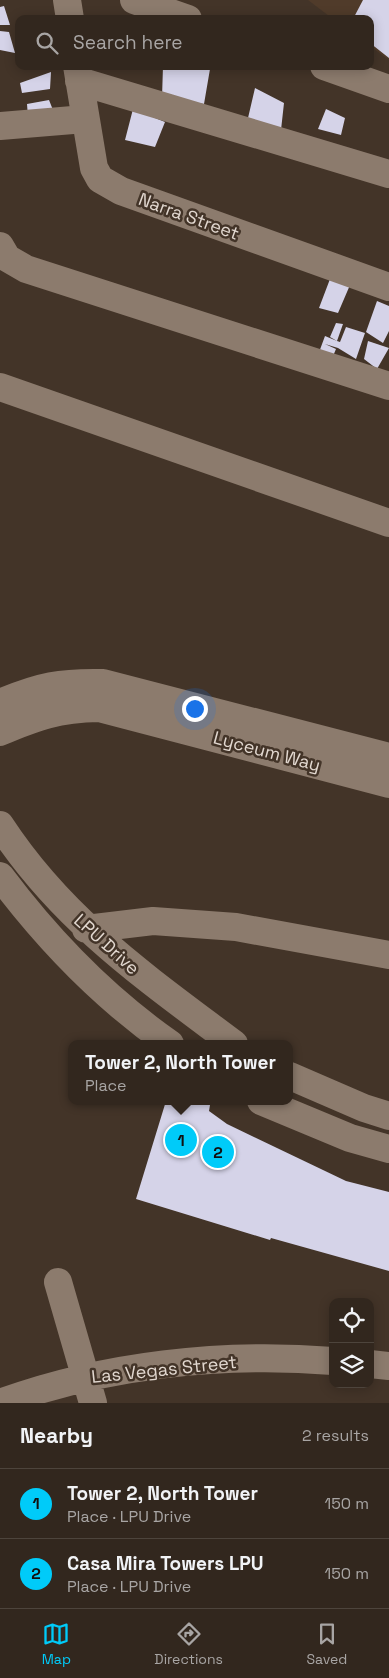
<!DOCTYPE html>
<meta charset="utf-8">
<style>
body{margin:0;font-family:"Space Grotesk",sans-serif;background:#3d332b;color:#f1f3f6}
.controls{position:absolute;right:15px;bottom:15px;display:grid;overflow:hidden;border-radius:10px;box-shadow:0 2px 12px #0003}
.controls button{width:45px;height:45px;display:grid;place-items:center;padding:0;border:0;border-bottom:1px solid #4d443c;background:#32271e;color:#f1f3f6;font:25px sans-serif}
.you{position:absolute;left:194px;top:708px;width:18px;height:18px;margin:-12px;border:4px solid #fff;border-radius:50%;background:#1a73e8;box-shadow:0 0 0 8px #1a73e833}
.badge{display:grid;place-items:center;width:32px;height:32px;border-radius:50%;background:#00cbf9;color:#111;font-size:16px;font-weight:700}
.pin{position:absolute;translate:-50% -50%;border:2px solid #fff;box-shadow:0 1px 5px #0006}
.popup{position:absolute;left:68px;top:1040px;width:225px;height:65px;box-sizing:border-box;display:grid;place-content:center;border-radius:10px;background:#32271e;filter:drop-shadow(0 1px 4px #0005);font-size:16px;white-space:nowrap;color:#a8a5a4}
.popup b{font-size:19px;color:#f1f3f6}
.popup::after{content:'';position:absolute;left:50%;top:100%;margin-left:-10px;border:10px solid transparent;border-top-color:#32271e}
.list{margin:0;padding:0;list-style:none}
h2{display:flex;justify-content:space-between;align-items:center;height:65px;margin:0;padding:0 20px;font-size:21px}
h2 small{font-size:16px;font-weight:400;color:#a8a5a4}
.list li{display:grid;grid-template-columns:32px 1fr auto;gap:15px;align-items:center;box-sizing:border-box;height:70px;padding:0 20px;border-top:1px solid #4d443c}
.list b{display:block;font-size:19px;white-space:nowrap}
.list p{margin:0;font-size:16px;white-space:nowrap;color:#a8a5a4}
.list em{font-size:16px;font-style:normal;color:#a8a5a4}
.icon{flex:none;width:28px;height:28px;fill:none;stroke:currentColor;stroke-width:2;stroke-linecap:round;stroke-linejoin:round}
.map{position:relative;flex:none;width:389px;height:1403px;overflow:hidden}
.search{position:absolute;background:#32271e;box-shadow:0 2px 12px #0003;left:15px;right:15px;top:15px;height:55px;display:flex;align-items:center;gap:12px;box-sizing:border-box;padding:0 18px;border-radius:10px;color:#a8a5a4;font-size:19px}
.sheet{height:205px;background:#32271e}
nav{display:flex;justify-content:space-around;align-items:center;box-sizing:border-box;height:70px;border-top:1px solid #4d443c;background:#32271e;font-size:14px;color:#a8a5a4}
nav a{display:grid;justify-items:center;gap:2px}
nav .on{color:#00cbf9}
.map>svg:first-child{display:block}
.built{fill:#503b2a}
.building{fill:#d5d3e8}
.lines{fill:none;stroke-linecap:round;stroke-linejoin:round}
.minor{stroke:#8c7b6d;stroke-width:28}
.labels{text-anchor:middle;dominant-baseline:central;stroke-width:5;stroke-linejoin:round;paint-order:stroke}
.street-label{font-size:18px;fill:#e2d8d0;stroke:#433428}
</style>
<div class="map">
<svg width="389" height="1403" viewBox="0 0 389 1403">
<rect width="100%" height="100%" fill="#433428"/>
<!-- built -->
<path class="built" d="M308,0H389V60L370,46V19H333Z"/>
<!-- building -->
<path class="building" d="M363,0H389V58L370,43V19H353Z
M4,6L10,25H0V7Z
M0,31L9,32L15,53L0,50Z
M163,66H200L210,69L204,104L162,98Z
M51,72L50,89L22,93L20,83Z
M255,88L284,103L281,130L248,118Z
M49,100L55,115L28,117L27,104Z
M133,109L165,122L155,147L125,140Z
M326,109L345,118L341,135L318,129Z
M330,279L350,285L338,313L319,308Z
M377,301L389,306V331L383,343L366,332Z
M336,323L343,324L337,341L340,342L346,327L365,333L356,359L338,348L325,344L336,349L331,361L318,355L325,336L337,341L330,337Z
M368,341L389,348L377,369L364,359Z
M166,1101H198L210,1105L209,1111L227,1124L346,1181L389,1192V1271L271,1238L270,1240L136,1199Z"/>
<g class="lines">
<!-- minor -->
<path class="minor" d="M67,0L70,19
M134,0L188,19
M77,66L94,168L100,179L121,191L389,287
M324,66L389,89
M79,81L389,174
M0,126L85,119
M0,246L7,258L26,269L389,386
M0,387L389,523
M0,703C40,686 61,682 103,683L389,757
M0,732C37,716 58,709 99,708L389,784
M0,825C62,920 145,977 234,1044
M0,876C48,940 104,998 170,1044
M86,929L153,921L236,927L389,955
M290,1076L364,1108L389,1116
M261,1101L350,1138L389,1149
M58,1282L93,1403
M370,1364L389,1366
M0,1403C104,1365 222,1352 333,1361"/>
</g>
<g class="labels">
<!-- street labels -->
<g class="street-label">
<text transform="translate(189 216) rotate(20)">Narra Street</text>
<text transform="translate(267 751) rotate(15)">Lyceum Way</text>
<text transform="translate(107 944) rotate(42)">LPU Drive</text>
<text transform="translate(164 1369) rotate(-6)">Las Vegas Street</text>
</g>
</g>
</svg>
<div class="controls">
<button><svg class="icon" aria-label="locate" viewBox="0 0 24 24"><circle cx="12" cy="12" r="6"/><path d="M12 2v4M12 18v4M2 12h4M18 12h4"/></svg></button>
<button><svg class="icon" aria-label="layers" viewBox="0 0 24 24"><path d="M12 4l9 5-9 5-9-5zM3 14l9 5 9-5"/></svg></button>
</div>
<div class="you"></div>
<div class="pin badge" style="left:181px;top:1140px">1</div>
<div class="popup"><b>Tower 2, North Tower</b>Place</div>
<div class="pin badge" style="left:218px;top:1152px">2</div>
<div class="search"><svg class="icon" aria-label="search" viewBox="0 0 24 24"><circle cx="10" cy="10" r="6"/><path d="M15 15l6 6"/></svg>Search here</div>
</div>
<section class="sheet">
<h2>Nearby<small>2 results</small></h2>
<ul class="list">
<li><span class="badge">1</span><div><b>Tower 2, North Tower</b><p>Place · LPU Drive</p></div><em>150 m</em></li>
<li><span class="badge">2</span><div><b>Casa Mira Towers LPU</b><p>Place · LPU Drive</p></div><em>150 m</em></li>
</ul>
</section>
<nav>
<a class="on"><svg class="icon" aria-label="map" viewBox="0 0 24 24"><path d="M3 6l6-2 6 2 6-2v14l-6 2-6-2-6 2zM9 4v14M15 6v14"/></svg>Map</a>
<a><svg class="icon" aria-label="directions" viewBox="0 0 24 24"><path d="M12 3l9 9-9 9-9-9zM9 14v-3h6M13 9l2 2-2 2"/></svg>Directions</a>
<a><svg class="icon" aria-label="saved" viewBox="0 0 24 24"><path d="M7 4h10v16l-5-4-5 4z"/></svg>Saved</a>
</nav>
